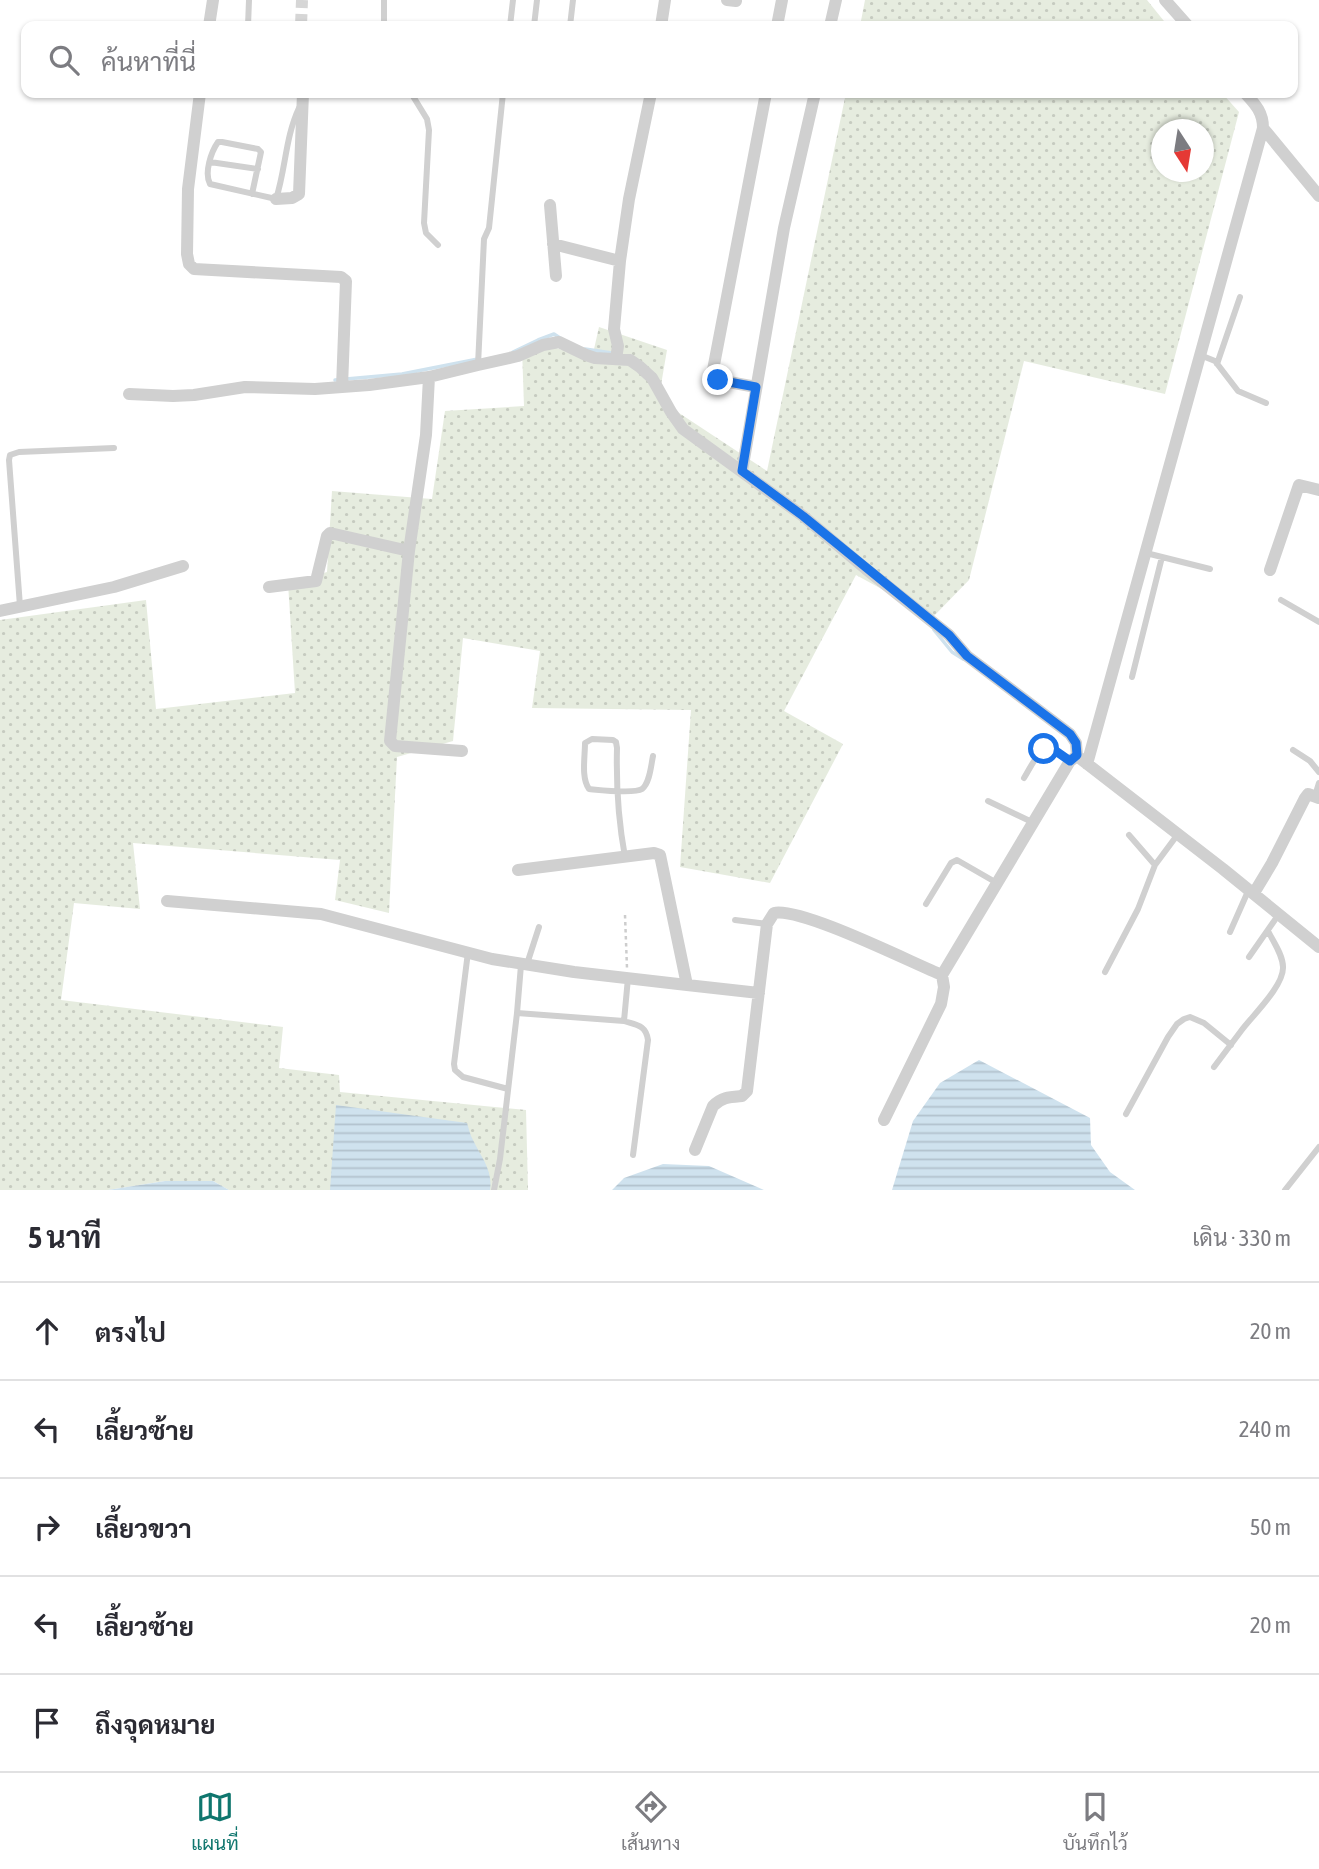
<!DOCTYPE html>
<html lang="th">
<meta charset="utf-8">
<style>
body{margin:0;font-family:"Asap Condensed",Sarabun,sans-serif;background:#f7f7f7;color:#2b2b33}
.compass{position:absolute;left:1151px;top:119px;width:63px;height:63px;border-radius:50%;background:#fff;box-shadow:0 2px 5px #0004;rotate:168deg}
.stop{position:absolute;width:21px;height:21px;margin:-16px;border:5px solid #1a73e8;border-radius:50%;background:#fff}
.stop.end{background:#1a73e8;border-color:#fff;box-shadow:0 2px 7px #0008}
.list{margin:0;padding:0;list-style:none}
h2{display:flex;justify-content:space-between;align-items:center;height:91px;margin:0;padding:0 28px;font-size:30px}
h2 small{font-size:23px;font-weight:400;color:#7c7c81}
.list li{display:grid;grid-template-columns:46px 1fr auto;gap:21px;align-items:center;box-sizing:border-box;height:98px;padding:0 28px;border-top:2px solid #e1e1e2}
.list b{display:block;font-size:26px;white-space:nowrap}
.list em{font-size:23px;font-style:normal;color:#7c7c81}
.icon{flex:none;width:38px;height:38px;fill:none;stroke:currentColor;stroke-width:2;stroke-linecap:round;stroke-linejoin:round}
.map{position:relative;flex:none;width:1319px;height:1190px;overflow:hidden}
.search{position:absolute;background:#fff;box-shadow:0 2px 5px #0004;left:21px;right:21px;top:21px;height:77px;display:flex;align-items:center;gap:18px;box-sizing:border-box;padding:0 24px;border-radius:14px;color:#7c7c81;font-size:26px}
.sheet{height:581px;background:#fff}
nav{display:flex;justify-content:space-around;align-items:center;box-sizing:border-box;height:98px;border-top:2px solid #e1e1e2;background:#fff;font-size:19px;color:#7c7c81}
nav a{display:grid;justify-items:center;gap:4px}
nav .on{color:#0f766e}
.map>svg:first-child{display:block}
.grass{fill:url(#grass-dots);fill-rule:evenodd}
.water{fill:url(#water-rules)}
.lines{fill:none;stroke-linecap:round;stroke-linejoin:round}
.stream{stroke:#cfe2ee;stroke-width:3.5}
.street-tunnel{stroke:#d6d6d6;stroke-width:12;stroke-dasharray:12 6;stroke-linecap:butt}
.path{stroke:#cdcdcd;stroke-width:2.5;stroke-dasharray:3.5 3.5;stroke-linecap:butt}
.lane{stroke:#d0d0d0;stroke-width:6}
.street{stroke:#d0d0d0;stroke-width:12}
.route{stroke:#1a73e8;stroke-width:9}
</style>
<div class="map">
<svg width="1319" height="1190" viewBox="0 0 1319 1190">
<defs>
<pattern id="grass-dots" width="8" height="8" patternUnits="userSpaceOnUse" patternTransform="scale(1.75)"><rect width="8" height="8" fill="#e6ecdf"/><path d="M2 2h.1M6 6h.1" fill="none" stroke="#c6cbc0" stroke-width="1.8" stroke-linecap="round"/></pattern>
<pattern id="water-rules" width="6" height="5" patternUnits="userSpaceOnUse" patternTransform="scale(1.75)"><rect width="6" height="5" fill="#cfe2ee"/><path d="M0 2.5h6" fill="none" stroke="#b2c2cd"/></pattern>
</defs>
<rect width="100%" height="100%" fill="#fff"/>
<!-- grass -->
<path class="grass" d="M865,0H1147L1168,26H860Z
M846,93H1222L1239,112L1165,394L1024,361L969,580L933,617L856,575L784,711L843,744L770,883L680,867L691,710L532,708L540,651L463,638L453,741L397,757L389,913L335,900L340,860L133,843L140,909L74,903L61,1000L283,1027L279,1068L339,1075L340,1092L526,1110L528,1190H229L213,1181H165L108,1190H0V620L146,600L156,709L295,693L288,583L327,572L332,491L432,499L445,411L524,406L522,348H556L592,358L599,327L667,350L661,385L676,411L767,471ZM1162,130H1204V172H1162Z"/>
<!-- water -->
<path class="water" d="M979,1060L1090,1118L1091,1145L1110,1172L1135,1190H892L913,1121L940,1083Z
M336,1105L467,1123C469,1129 470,1135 473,1140C481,1157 493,1170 490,1190H330Z
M663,1164L709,1166L764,1190H612L624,1178Z
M165,1181H213L229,1190H108Z"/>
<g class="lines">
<!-- stream -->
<path class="stream" d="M585,349L612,353
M513,352L538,340L554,334L560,338
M335,380L402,374L478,359
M934,630L952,652L963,659"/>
<!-- street-tunnel -->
<path class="street-tunnel" d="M301,26L302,0"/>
<!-- path -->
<path class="path" d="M625,915L627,968"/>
<!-- lane -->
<path class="lane" d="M248,26L249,0
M384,26V0
M510,26L513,0
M534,26L537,0
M570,26L573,0
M411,93L427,119L429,130L424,223L426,233L438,245
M210,162L258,169
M252,194L261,152L258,149L222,142H218C211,152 204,173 210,184L276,199C286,168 285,138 299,108
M1200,355L1215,361L1238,391L1266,403
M1217,364L1240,297
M478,365L484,239L489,228L503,93
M1146,553L1210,569
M1281,600L1319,622
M20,606L9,460L10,455L19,452L114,448
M1132,677L1162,557
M1293,750L1310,761L1319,772
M1024,778C1031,767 1037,751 1050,747L1070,761
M1315,796L1319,783
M988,801L1032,822
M1129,835L1155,865
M625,857C618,819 616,786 617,748L616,742L613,740L592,739L585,743C585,757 581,778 589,789C600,790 634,794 642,789C650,783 651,765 653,756
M926,904L951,863L957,860L997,883
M735,920L767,924
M1230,932L1249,889
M468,952L454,1064L455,1070L463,1077L508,1089
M1249,957L1279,914
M527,964L539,927
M1105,972L1138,909L1155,865L1178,834
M628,978L624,1021C637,1025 646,1025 648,1040L633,1155
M517,1013L624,1021
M1214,1067C1223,1055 1232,1043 1241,1031C1252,1016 1284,986 1283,967C1283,955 1273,941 1268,931
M1126,1114L1168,1037L1177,1024L1184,1019L1190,1017L1204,1023L1231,1045
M494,1190L500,1159L517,1013L521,965
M1285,1190L1319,1147"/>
<!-- street -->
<path class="street" d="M727,0L736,1
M1165,0L1188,26
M209,26L213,0
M661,26L665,0
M777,26L782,0
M830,26L836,0
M200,93L188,189L187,254L189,264L194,269L341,277L346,281L342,387
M1263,128L1319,196
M276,199L292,198L299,194L303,93
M550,205L556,276
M553,244L620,261L629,199L651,93
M616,359L618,346L614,329L620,261
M756,387L718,380L714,376L713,370L766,93
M129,394L173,396L194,395L245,387L315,389L369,385L429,377L478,365L518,356L543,345L559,342L586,355L595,358L630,360L640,367L652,378L671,412L683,429L803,516L866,569L949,635L967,656L1070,734L1076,743L1077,756
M742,471L784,228L815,93
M409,551L390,741L395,746L462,751
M1270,570L1299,485L1319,490
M269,587L316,581L327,536L330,533L409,551L426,435L429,377
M0,611L114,587L183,566
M1087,764L1263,128C1263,112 1255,104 1245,93
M518,870L654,853L660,855L687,985L759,993
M1254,893L1272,863L1305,798L1308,794L1319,798
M167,901L321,914L492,959L574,972L687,985
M884,1120L941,1004L944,987L942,975
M695,1150L713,1106C722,1097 730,1097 742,1096L747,1091L767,924L774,913C801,907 910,962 942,975L1070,761L1077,756L1223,869L1319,947"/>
</g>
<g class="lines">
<!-- route -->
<path class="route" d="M718,380L756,387L742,471L803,516L949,635L967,656L1070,734L1076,743L1077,755L1070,761L1050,747L1044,749"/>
</g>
</svg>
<svg class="compass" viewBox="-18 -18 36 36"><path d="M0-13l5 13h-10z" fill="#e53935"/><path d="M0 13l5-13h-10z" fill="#7c7c81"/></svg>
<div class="stop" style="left:1044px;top:749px"></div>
<div class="stop end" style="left:718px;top:380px"></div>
<div class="search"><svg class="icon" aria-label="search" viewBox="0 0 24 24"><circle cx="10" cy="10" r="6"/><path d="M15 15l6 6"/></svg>ค้นหาที่นี่</div>
</div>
<section class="sheet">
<h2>5 นาที<small>เดิน · 330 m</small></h2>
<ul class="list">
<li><svg class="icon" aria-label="ahead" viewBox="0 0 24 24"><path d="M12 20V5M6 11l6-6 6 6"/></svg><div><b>ตรงไป</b></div><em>20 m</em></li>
<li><svg class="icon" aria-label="left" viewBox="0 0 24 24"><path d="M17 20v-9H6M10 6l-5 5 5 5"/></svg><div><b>เลี้ยวซ้าย</b></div><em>240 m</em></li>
<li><svg class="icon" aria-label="right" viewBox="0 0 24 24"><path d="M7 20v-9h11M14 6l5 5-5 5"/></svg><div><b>เลี้ยวขวา</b></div><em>50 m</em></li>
<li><svg class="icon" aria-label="left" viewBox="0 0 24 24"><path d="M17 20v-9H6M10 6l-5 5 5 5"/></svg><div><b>เลี้ยวซ้าย</b></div><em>20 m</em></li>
<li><svg class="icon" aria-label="arrive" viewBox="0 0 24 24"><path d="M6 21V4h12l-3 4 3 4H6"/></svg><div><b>ถึงจุดหมาย</b></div></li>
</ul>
</section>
<nav>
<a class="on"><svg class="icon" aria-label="map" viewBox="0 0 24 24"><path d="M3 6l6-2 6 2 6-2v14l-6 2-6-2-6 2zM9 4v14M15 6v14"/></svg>แผนที่</a>
<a><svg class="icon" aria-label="directions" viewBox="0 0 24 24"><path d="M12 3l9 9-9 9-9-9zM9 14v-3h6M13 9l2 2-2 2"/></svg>เส้นทาง</a>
<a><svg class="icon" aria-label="saved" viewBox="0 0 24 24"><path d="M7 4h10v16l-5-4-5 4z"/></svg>บันทึกไว้</a>
</nav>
